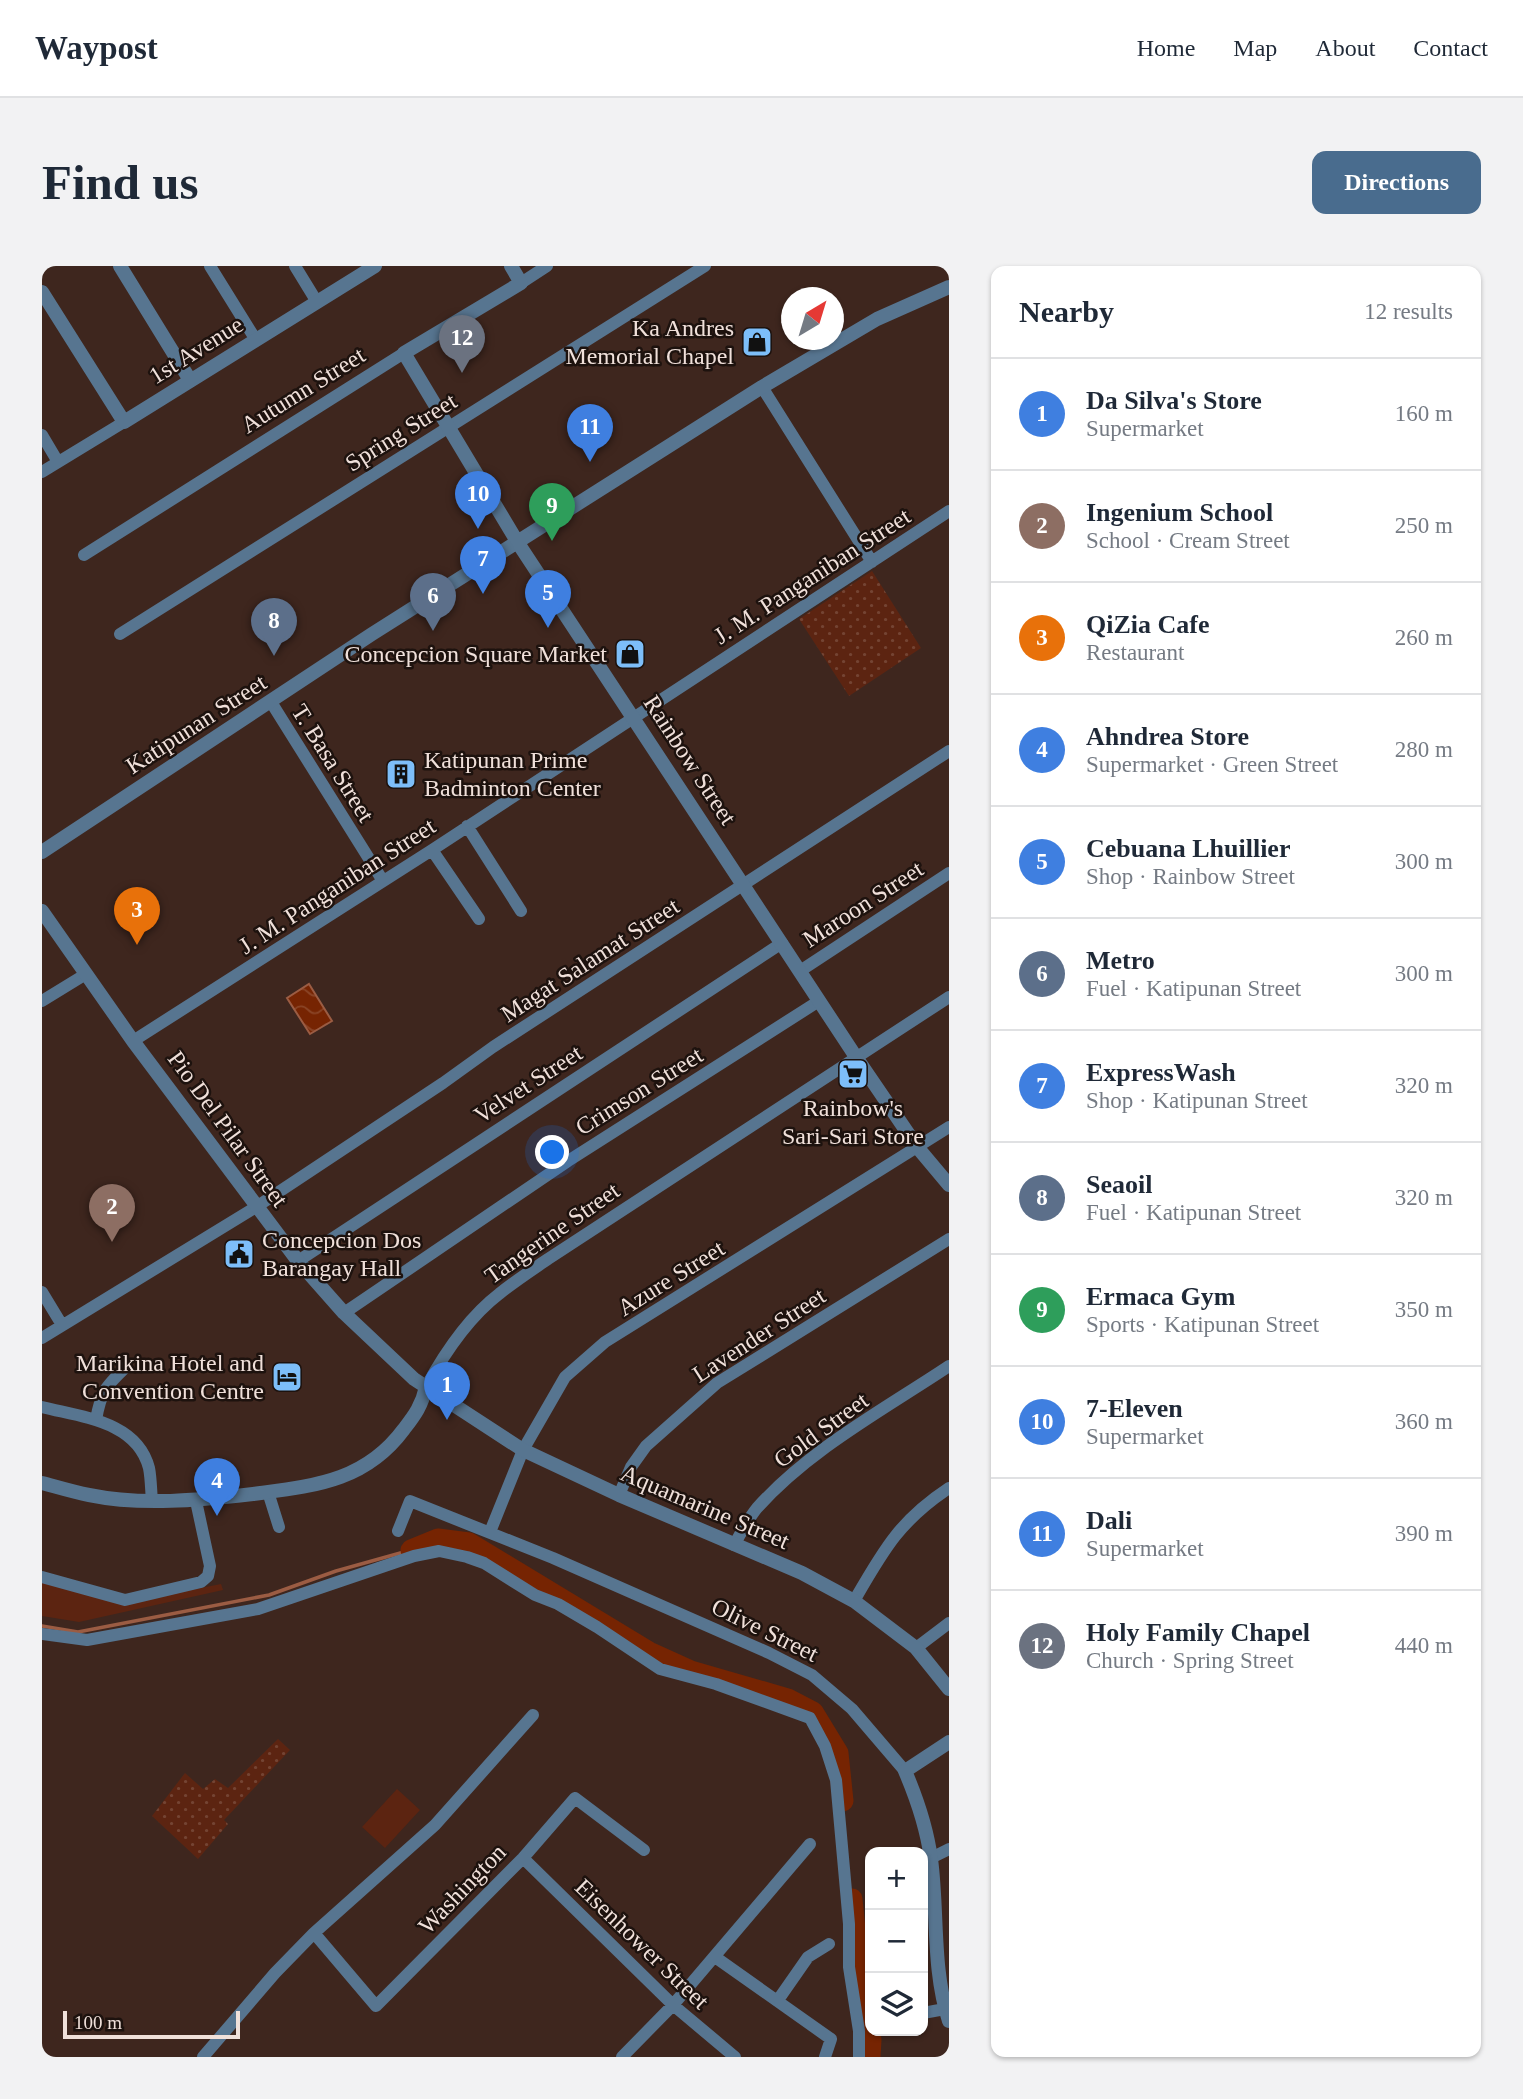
<!DOCTYPE html>
<meta charset="utf-8">
<style>
body{margin:0;font-family:"Times New Roman",serif;background:#f2f2f3;color:#1f2937}
.controls{position:absolute;right:21px;bottom:21px;display:grid;overflow:hidden;border-radius:14px;box-shadow:0 2px 5px #0004}
.controls button{width:63px;height:63px;display:grid;place-items:center;padding:0;border:0;border-bottom:2px solid #e0e1e3;background:#fff;color:#1f2937;font:35px sans-serif}
.compass{position:absolute;left:739px;top:21px;width:63px;height:63px;border-radius:50%;background:#fff;box-shadow:0 2px 5px #0004;rotate:38deg}
.scale{position:absolute;left:21px;bottom:18px;width:177px;box-sizing:border-box;padding-left:7px;border:4px solid #f0e0da;border-top:0;font-size:19px;line-height:24px;white-space:nowrap;color:#f0e0da;-webkit-text-stroke:5px #1d120e;paint-order:stroke}
.you{position:absolute;left:511px;top:887px;width:24px;height:24px;margin:-18px;border:5px solid #fff;border-radius:50%;background:#1a73e8;box-shadow:0 0 0 10px #1a73e833}
.badge{display:grid;place-items:center;width:46px;height:46px;border-radius:50%;background:#496c8e;color:#fff;font-size:23px;font-weight:700}
.pin{position:absolute;translate:-50% -58px;filter:drop-shadow(0 2px 4px #0008)}
.pin::after{content:'';position:absolute;top:37px;width:24px;height:21px;background:inherit;clip-path:polygon(0 0,100% 0,50% 100%)}
.list{margin:0;padding:0;list-style:none}
h2{display:flex;justify-content:space-between;align-items:center;height:91px;margin:0;padding:0 28px;font-size:30px}
h2 small{font-size:23px;font-weight:400;color:#747a83}
.list li{display:grid;grid-template-columns:46px 1fr auto;gap:21px;align-items:center;box-sizing:border-box;height:112px;padding:0 28px;border-top:2px solid #e0e1e3}
.list b{display:block;font-size:26px;white-space:nowrap}
.list p{margin:0;font-size:23px;white-space:nowrap;color:#747a83}
.list em{font-size:23px;font-style:normal;color:#747a83}
.icon{flex:none;width:38px;height:38px;fill:none;stroke:currentColor;stroke-width:2;stroke-linecap:round;stroke-linejoin:round}
.map{position:relative;flex:none;width:907px;height:1791px;overflow:hidden;border-radius:14px}
header{display:flex;align-items:center;gap:42px;box-sizing:border-box;height:98px;padding:0 35px;background:#fff;border-bottom:2px solid #e0e1e3}
header strong{font-size:33px}
nav{display:flex;gap:38px;margin-inline-start:auto;font-size:24px}
.intro{display:flex;align-items:center;justify-content:space-between;box-sizing:border-box;height:168px;padding:0 42px}
h1{margin:0;font-size:49px}
.button{padding:18px 32px;border-radius:14px;background:#496c8e;color:#fff;font-size:24px;font-weight:700}
main{display:flex;gap:42px;padding:0 42px}
aside{flex:1;background:#fff;border-radius:14px;box-shadow:0 2px 5px #0004}
.map>svg:first-child{display:block}
.grass{fill:url(#grass-dots)}
.park{fill:#5c2411}
.water{fill:url(#water-waves);stroke:#9b5c43;stroke-width:2}
.lines{fill:none;stroke-linecap:round;stroke-linejoin:round}
.stream{stroke:#9b5c43;stroke-width:3.5}
.river{stroke:#762402;stroke-width:21}
.minor{stroke:#577590;stroke-width:12}
.tertiary{stroke:#577590;stroke-width:14}
.labels{text-anchor:middle;dominant-baseline:central;stroke-width:5;stroke-linejoin:round;paint-order:stroke}
.poi-label{font-size:24px;fill:#f0e0da;stroke:#1d120e;text-anchor:end}
.street-label{font-size:24px;fill:#f0e0da;stroke:#1d120e}
</style>
<header>
<strong>Waypost</strong>
<nav><a>Home</a><a>Map</a><a>About</a><a>Contact</a></nav>
</header>
<div class="intro"><h1>Find us</h1><a class="button">Directions</a></div>
<main>
<div class="map">
<svg width="907" height="1791" viewBox="0 0 907 1791">
<defs>
<pattern id="grass-dots" width="8" height="8" patternUnits="userSpaceOnUse" patternTransform="scale(1.75)"><rect width="8" height="8" fill="#5c2411"/><path d="M2 2h.1M6 6h.1" fill="none" stroke="#744433" stroke-width="1.8" stroke-linecap="round"/></pattern>
<pattern id="water-waves" width="16" height="10" patternUnits="userSpaceOnUse" patternTransform="scale(1.75)"><rect width="16" height="10" fill="#762402"/><path d="M0 5q4-4 8 0t8 0" fill="none" stroke="#8a4426"/></pattern>
</defs>
<rect width="100%" height="100%" fill="#3e261e"/>
<!-- grass -->
<path class="grass" d="M830,305L879,382L807,430L757,353Z
M236,1473L248,1484L182,1554L186,1558L156,1593L110,1550L143,1507L161,1523L173,1513L186,1522Z"/>
<!-- park -->
<path class="park" d="M0,1316L81,1337L179,1318L181,1324L37,1356L0,1350Z
M355,1523L378,1544L343,1582L320,1561Z"/>
<!-- water -->
<path class="water" d="M267,718L290,755L268,768L245,732Z"/>
<g class="lines">
<!-- stream -->
<path class="stream" d="M0,1360L36,1366L227,1329L294,1305L369,1284"/>
<!-- river -->
<path class="river" d="M369,1284L396,1273L427,1277L607,1386L649,1405L746,1433L771,1446L796,1487L801,1535
M810,1633L817,1702L829,1774L828,1791"/>
<!-- minor -->
<path class="minor" d="M168,0L214,74
M253,0L275,36
M479,17L505,0
M720,121L830,296
M0,169L16,196
M0,206L82,156
M42,289L362,87
M78,368L663,0
M229,436L341,615
M425,560L479,645
M390,584L437,653
M758,705L907,607
M0,735L44,708
M91,775L390,584L907,245
M256,995L740,677
M0,1026L20,1059
M302,1047L526,895L777,735
M0,1072L214,941L401,817L451,781L907,485
M384,1121C402,1088 427,1051 457,1028C473,1015 490,1004 506,993L907,731
M0,1141C39,1151 95,1155 107,1202C109,1212 109,1224 110,1235
M54,1154C59,1125 64,1120 84,1101
M226,1226L237,1261
M577,1229L589,1201L604,1180L675,1117L907,973
M356,1265L368,1235L511,1292L727,1387L770,1409L810,1443L863,1505
M448,1266L481,1184L523,1111L563,1076L907,861
M692,1279C699,1267 706,1253 715,1242C768,1183 841,1144 907,1100
M0,1311L83,1334L159,1316L166,1310L168,1300L154,1235
M812,1335C841,1285 857,1255 907,1222
M0,1368L45,1374L216,1343L372,1290L397,1285L425,1291L442,1297L493,1329L516,1338L555,1361L618,1403L674,1418L768,1452L783,1480L794,1514L807,1658V1701L817,1765V1791
M874,1382L907,1357
M481,1592L631,1739L693,1791
M889,1592L907,1583
M272,1667L334,1740L481,1592L533,1532L602,1584
M673,1691L789,1773L783,1791
M736,1734L766,1691L787,1678
M881,1747L903,1743
M161,1791L233,1707L272,1667L393,1559L491,1449
M580,1791L631,1739L768,1578"/>
<!-- tertiary -->
<path class="tertiary" d="M78,0L148,114
M469,0L479,17L362,87L476,277L814,791L876,882L907,919
M0,26L82,156L333,0
M0,586L330,368L720,121L835,53L907,21
M0,645L91,775L256,995L302,1047L372,1113L481,1184L577,1229L760,1307L812,1335L874,1382L907,1423
M0,1217C15,1221 31,1226 47,1229C100,1240 157,1234 211,1228C271,1220 323,1216 362,1163C373,1149 380,1139 384,1121
M907,1476L863,1505C875,1533 885,1563 889,1593C896,1646 890,1703 907,1755"/>
</g>
<!-- icons -->
<defs>
<g id="shop-square" transform="scale(1.575)"><rect x="-9" y="-9" width="18" height="18" rx="4" fill="#7dbef9" stroke="#1d120e"/><path d="M-5-2.5h2.3a2.7 3.5 0 0 1 5.4 0H5L5.5 6h-11ZM-1.5-2.5h3a1.5 2.3 0 0 0-3 0Z" fill="#111"/></g>
<g id="building-square" transform="scale(1.575)"><rect x="-9" y="-9" width="18" height="18" rx="4" fill="#7dbef9" stroke="#1d120e"/><path d="M-4-6H4V6H1V3H-1V6H-4ZM-2.5-4.3h1.7v1.8h-1.7ZM.8-4.3h1.7v1.8H.8ZM-2.5-1h1.7V.8h-1.7ZM.8-1h1.7V.8H.8Z" fill="#111"/></g>
<g id="supermarket-square" transform="scale(1.575)"><rect x="-9" y="-9" width="18" height="18" rx="4" fill="#7dbef9" stroke="#1d120e"/><path d="M-6-5.5h2.5l.6 2H6L4.5 2H-2.5L-4.4-4H-6ZM-1.5 3.2a1.3 1.3 0 1 0 .1 0ZM3 3.2a1.3 1.3 0 1 0 .1 0Z" fill="#111"/></g>
<g id="civic-square" transform="scale(1.575)"><rect x="-9" y="-9" width="18" height="18" rx="4" fill="#7dbef9" stroke="#1d120e"/><path d="M-.6-6.5H3V-4.5H.6V-3L4-1V1h2V6H-6V1h2V-1L-.6-3ZM-1.2 2.5V6h2.4V2.5Z" fill="#111"/></g>
<g id="hotel-square" transform="scale(1.575)"><rect x="-9" y="-9" width="18" height="18" rx="4" fill="#7dbef9" stroke="#1d120e"/><path d="M-6-4.5h1.5V1H6V5H4.5V3h-9V5H-6ZM-4 0a1.8 1.8 0 1 1 3.6 0ZM.5 0V-2.5h3Q6-2.5 6 0Z" fill="#111"/></g>
</defs>
<g fill-rule="evenodd">
<use href="#shop-square" x="715" y="76"/>
<use href="#shop-square" x="588" y="388"/>
<use href="#building-square" x="359" y="508"/>
<use href="#supermarket-square" x="811" y="808"/>
<use href="#civic-square" x="197" y="988"/>
<use href="#hotel-square" x="245" y="1111"/>
</g>
<g class="labels">
<!-- poi labels -->
<g class="poi-label">
<text x="692" y="62">Ka Andres<tspan x="692" dy="28">Memorial Chapel</tspan></text>
<text x="565" y="388">Concepcion Square Market</text>
<text x="382" y="494" text-anchor="start">Katipunan Prime<tspan x="382" dy="28">Badminton Center</tspan></text>
<text x="811" y="842" text-anchor="middle">Rainbow's<tspan x="811" dy="28">Sari-Sari Store</tspan></text>
<text x="220" y="974" text-anchor="start">Concepcion Dos<tspan x="220" dy="28">Barangay Hall</tspan></text>
<text x="222" y="1097">Marikina Hotel and<tspan x="222" dy="28">Convention Centre</tspan></text>
</g>
<!-- street labels -->
<g class="street-label">
<text transform="translate(154 84) rotate(-32)">1st Avenue</text>
<text transform="translate(261 124) rotate(-32)">Autumn Street</text>
<text transform="translate(359 166) rotate(-32)">Spring Street</text>
<text transform="translate(770 310) rotate(-33)">J. M. Panganiban Street</text>
<text transform="translate(154 458) rotate(-33)">Katipunan Street</text>
<text transform="translate(648 494) rotate(57)">Rainbow Street</text>
<text transform="translate(291 497) rotate(58)">T. Basa Street</text>
<text transform="translate(295 620) rotate(-33)">J. M. Panganiban Street</text>
<text transform="translate(821 638) rotate(-33)">Maroon Street</text>
<text transform="translate(548 694) rotate(-33)">Magat Salamat Street</text>
<text transform="translate(486 818) rotate(-33)">Velvet Street</text>
<text transform="translate(597 825) rotate(-32)">Crimson Street</text>
<text transform="translate(186 863) rotate(54)">Pio Del Pilar Street</text>
<text transform="translate(510 967) rotate(-35)">Tangerine Street</text>
<text transform="translate(629 1012) rotate(-32)">Azure Street</text>
<text transform="translate(717 1069) rotate(-33)">Lavender Street</text>
<text transform="translate(779 1164) rotate(-36)">Gold Street</text>
<text transform="translate(663 1241) rotate(23)">Aquamarine Street</text>
<text transform="translate(723 1364) rotate(26)">Olive Street</text>
<text transform="translate(420 1623) rotate(-46)">Washington</text>
<text transform="translate(600 1678) rotate(44)">Eisenhower Street</text>
</g>
</g>
</svg>
<div class="controls">
<button>+</button>
<button>−</button>
<button><svg class="icon" aria-label="layers" viewBox="0 0 24 24"><path d="M12 4l9 5-9 5-9-5zM3 14l9 5 9-5"/></svg></button>
</div>
<svg class="compass" viewBox="-18 -18 36 36"><path d="M0-13l5 13h-10z" fill="#e53935"/><path d="M0 13l5-13h-10z" fill="#747a83"/></svg>
<div class="scale">100 m</div>
<div class="you"></div>
<div class="pin badge" style="left:405px;top:1154px;background:#3f7fe0">1</div>
<div class="pin badge" style="left:70px;top:976px;background:#8d6e63">2</div>
<div class="pin badge" style="left:95px;top:679px;background:#e8710a">3</div>
<div class="pin badge" style="left:175px;top:1250px;background:#3f7fe0">4</div>
<div class="pin badge" style="left:506px;top:362px;background:#3f7fe0">5</div>
<div class="pin badge" style="left:391px;top:365px;background:#5c6f8a">6</div>
<div class="pin badge" style="left:441px;top:328px;background:#3f7fe0">7</div>
<div class="pin badge" style="left:232px;top:390px;background:#5c6f8a">8</div>
<div class="pin badge" style="left:510px;top:275px;background:#2e9e5b">9</div>
<div class="pin badge" style="left:436px;top:263px;background:#3f7fe0">10</div>
<div class="pin badge" style="left:548px;top:196px;background:#3f7fe0">11</div>
<div class="pin badge" style="left:420px;top:107px;background:#6b7280">12</div>
</div>
<aside>
<h2>Nearby<small>12 results</small></h2>
<ul class="list">
<li><span class="badge" style="background:#3f7fe0">1</span><div><b>Da Silva's Store</b><p>Supermarket</p></div><em>160 m</em></li>
<li><span class="badge" style="background:#8d6e63">2</span><div><b>Ingenium School</b><p>School · Cream Street</p></div><em>250 m</em></li>
<li><span class="badge" style="background:#e8710a">3</span><div><b>QiZia Cafe</b><p>Restaurant</p></div><em>260 m</em></li>
<li><span class="badge" style="background:#3f7fe0">4</span><div><b>Ahndrea Store</b><p>Supermarket · Green Street</p></div><em>280 m</em></li>
<li><span class="badge" style="background:#3f7fe0">5</span><div><b>Cebuana Lhuillier</b><p>Shop · Rainbow Street</p></div><em>300 m</em></li>
<li><span class="badge" style="background:#5c6f8a">6</span><div><b>Metro</b><p>Fuel · Katipunan Street</p></div><em>300 m</em></li>
<li><span class="badge" style="background:#3f7fe0">7</span><div><b>ExpressWash</b><p>Shop · Katipunan Street</p></div><em>320 m</em></li>
<li><span class="badge" style="background:#5c6f8a">8</span><div><b>Seaoil</b><p>Fuel · Katipunan Street</p></div><em>320 m</em></li>
<li><span class="badge" style="background:#2e9e5b">9</span><div><b>Ermaca Gym</b><p>Sports · Katipunan Street</p></div><em>350 m</em></li>
<li><span class="badge" style="background:#3f7fe0">10</span><div><b>7-Eleven</b><p>Supermarket</p></div><em>360 m</em></li>
<li><span class="badge" style="background:#3f7fe0">11</span><div><b>Dali</b><p>Supermarket</p></div><em>390 m</em></li>
<li><span class="badge" style="background:#6b7280">12</span><div><b>Holy Family Chapel</b><p>Church · Spring Street</p></div><em>440 m</em></li>
</ul>
</aside>
</main>
